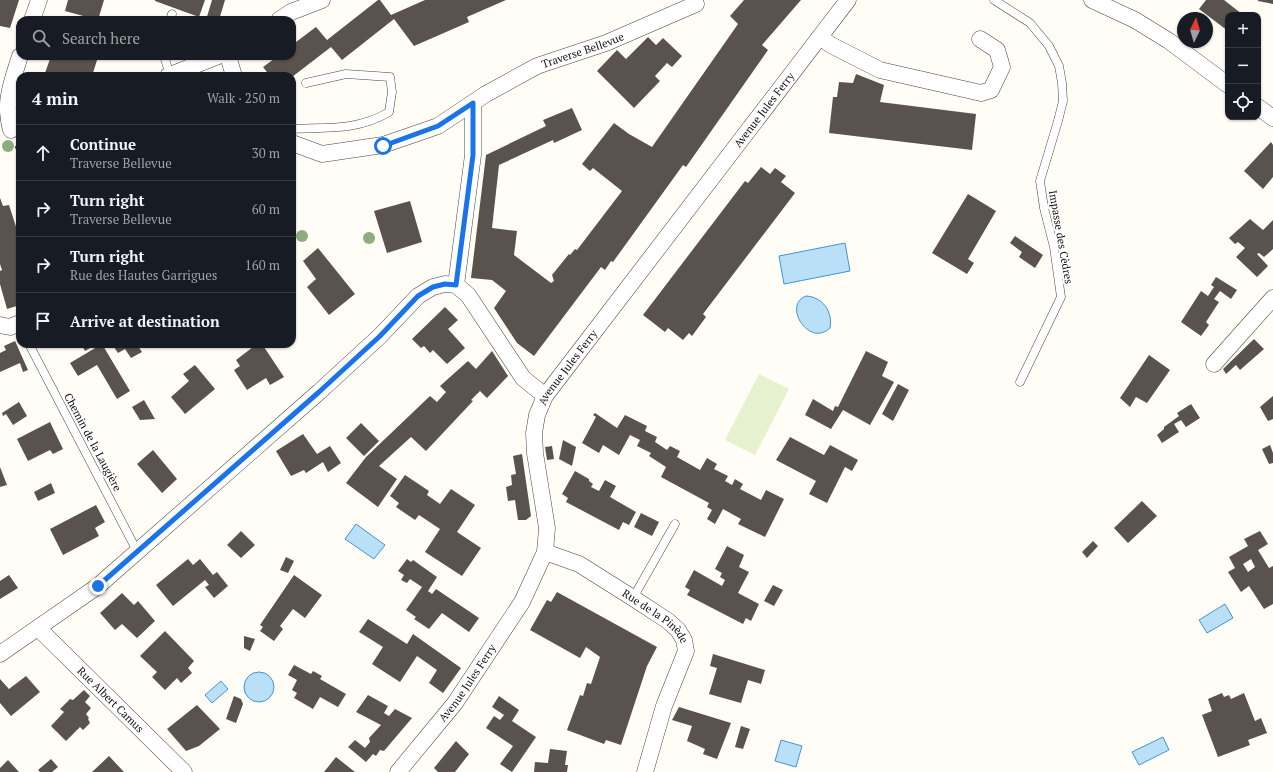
<!DOCTYPE html>
<meta charset="utf-8">
<style>
body{margin:0;font-family:"PT Serif",serif;background:#20242c;color:#f1f3f6}
.controls{position:absolute;right:12px;top:12px;display:grid;overflow:hidden;border-radius:8px;box-shadow:0 1px 3px #0004}
.controls button{width:36px;height:36px;display:grid;place-items:center;padding:0;border:0;border-bottom:1px solid #363941;background:#171b24;color:#f1f3f6;font:20px sans-serif}
.compass{position:absolute;left:1177px;top:12px;width:36px;height:36px;border-radius:50%;background:#171b24;box-shadow:0 1px 3px #0004;rotate:5deg}
.stop{position:absolute;width:12px;height:12px;margin:-9px;border:3px solid #1a73e8;border-radius:50%;background:#fff}
.stop.end{background:#1a73e8;border-color:#fff;box-shadow:0 1px 4px #0008}
.list{margin:0;padding:0;list-style:none}
h2{display:flex;justify-content:space-between;align-items:center;height:52px;margin:0;padding:0 16px;font-size:17px}
h2 small{font-size:13px;font-weight:400;color:#9ea1a6}
.list li{display:grid;grid-template-columns:26px 1fr auto;gap:12px;align-items:center;box-sizing:border-box;height:56px;padding:0 16px;border-top:1px solid #363941}
.list b{display:block;font-size:15px;white-space:nowrap}
.list p{margin:0;font-size:13px;white-space:nowrap;color:#9ea1a6}
.list em{font-size:13px;font-style:normal;color:#9ea1a6}
.icon{flex:none;width:22px;height:22px;fill:none;stroke:currentColor;stroke-width:2;stroke-linecap:round;stroke-linejoin:round}
.map{position:relative;flex:none;width:1273px;height:772px;overflow:hidden}
.search{position:absolute;background:#171b24;box-shadow:0 1px 3px #0004;left:16px;top:16px;width:280px;height:44px;display:flex;align-items:center;gap:10px;box-sizing:border-box;padding:0 14px;border-radius:12px;color:#9ea1a6;font-size:15px}
.panel{position:absolute;background:#171b24;box-shadow:0 1px 3px #0004;left:16px;top:72px;width:280px;height:276px;border-radius:12px}
.map>svg:first-child{display:block}
.pitch{fill:#e6f2cf}
.water{fill:#b9e0f7;stroke:#3f96cf}
.building{fill:#5a524d;fill-rule:evenodd}
.lines{fill:none;stroke-linecap:round;stroke-linejoin:round}
.service-casing{stroke:#444;stroke-width:9}
.minor-casing{stroke:#444;stroke-width:17}
.path{stroke:#333;stroke-width:2.5;stroke-dasharray:4 2;stroke-linecap:butt}
.service{stroke:#fff;stroke-width:8}
.minor{stroke:#fff;stroke-width:16}
.tree{fill:#8dad7f}
.route{stroke:#1a73e8;stroke-width:5}
.labels{text-anchor:middle;dominant-baseline:central;stroke-width:4;stroke-linejoin:round;paint-order:stroke}
.street-label{font-size:11px;fill:#111;stroke:#fff}
</style>
<div class="map">
<svg width="1273" height="772" viewBox="0 0 1273 772">
<rect width="100%" height="100%" fill="#fffdf5"/>
<!-- pitch -->
<path class="pitch" d="M759,374L789,389L755,455L725,440Z"/>
<!-- water -->
<path class="water" d="M845,243L850,271L784,284L779,256Z
M806,296C823,297 833,312 830,328C809,348 782,305 806,296Z
M356,524L385,545L374,559L345,539Z
M1225,604L1233,618L1207,633L1199,620Z
M244 687a15 15 0 1 1 30 0a15 15 0 1 1-30 0Z
M221,681L228,689L212,703L205,695Z
M1163,737L1169,750L1139,765L1132,752Z
M781,740L802,746L796,767L775,761Z"/>
<!-- building -->
<path class="building" d="M0,0H19L10,28L0,26Z
M68,0H104L98,20L65,11Z
M155,0H205L199,17L155,1Z
M212,0H225L219,20H206Z
M378,0H380L391,15L425,0H506L467,17L469,22L414,46L394,19L342,60L331,47L292,77L270,76L263,67L278,56H292V45L316,27L327,40Z
M744,0H801L762,45L768,50L686,167L683,165L613,262L611,261L605,270L601,267L534,356L517,343L494,308L506,291L492,280L471,278L486,155L546,126L543,120L572,108L582,130L554,143L553,140L499,165L492,228L517,231L514,255L551,283L554,281L552,275L569,254L570,255L575,249L577,250L622,191L593,168L590,171L582,164L614,123L629,134L652,147L738,24L730,16Z
M1206,0H1224L1242,14L1228,15V31L1199,9Z
M1258,0H1273V4L1258,1Z
M648,37L656,45L663,38L682,56L672,67L667,63L655,76L660,81L634,108L597,71L617,50L626,59Z
M51,56H93L98,57L92,76L72,72L71,76H54L45,73Z
M856,74L884,85L880,102L976,114L972,150L829,133L833,97H837L839,82L853,83Z
M1271,142L1273,145V177L1263,189L1244,171Z
M761,167L770,174L775,168L786,176L781,182L795,193L703,314L706,317L692,336L689,333L683,340L668,328L665,332L643,315L745,181L748,183Z
M968,194L996,211L968,259L974,263L967,274L932,253Z
M0,198L3,206L9,205L20,239V305L7,309L0,284V271L2,270L0,264Z
M410,201L422,242L387,253L374,211Z
M1250,219L1263,230L1273,220V249L1264,257L1259,253L1257,254L1268,266L1257,277L1236,257L1245,248L1238,242L1235,244L1229,238Z
M1015,236L1043,255L1035,268L1019,257L1022,252L1010,243Z
M318,248L355,294L329,315L307,287L316,279L303,261Z
M1216,277L1237,290L1231,299L1220,291L1214,299L1219,302L1206,322L1209,325L1201,336L1181,322L1201,291L1208,296L1214,287L1211,285Z
M445,307L458,320L448,329L465,348L447,364L433,350L430,353L424,346L421,348L412,339Z
M1254,339L1264,349L1240,370L1236,365L1226,374L1223,369Z
M15,341L28,370L23,372L20,363L0,372V353L6,350L4,346Z
M81,344H97L85,351Z
M102,344L130,391L117,399L97,365L78,376L70,363Z
M112,344H142L138,346L142,352L131,358L125,349L118,353Z
M257,344H262L284,377L270,385L266,378L247,390L234,370L240,366L236,360Z
M492,351L508,376L487,398L480,391L471,400L473,401L426,451L411,437L379,466L397,479L378,507L346,483L366,457L430,396L437,402L446,392L440,386L468,361L476,369Z
M866,351L888,362L882,376L894,382L870,425L843,410L831,429L805,415L813,399L833,411L835,406L838,407Z
M1149,355L1170,370L1147,403L1136,397L1130,407L1120,398Z
M195,365L215,389L185,414L171,397L189,381L183,374Z
M898,384L909,390L893,421L882,414Z
M1273,396V419L1268,421L1260,407Z
M144,400L155,419L140,420L132,407Z
M19,402L27,416L13,425L6,414L3,416L2,413Z
M1191,404L1200,418L1186,427L1181,420L1174,424L1179,432L1162,443L1157,435L1164,429V427L1179,416L1177,413Z
M595,413L617,428L625,415L647,426L645,431L657,437L655,442L667,450L670,446L680,451L677,457L700,470L707,458L717,464L714,469L728,476L725,481L732,485L735,479L743,484L740,489L761,500L766,490L784,499L765,537L738,524L741,519L723,509L715,524L707,519L712,510L707,507L709,503L661,477L666,467L649,456L651,453L637,446L640,440L630,435L619,455L603,445L599,453L582,443L596,417L593,415Z
M50,422L63,449L53,454L50,450L28,461L17,439Z
M361,423L379,441L364,456L346,438Z
M303,434L317,454L330,446L341,463L328,472L323,462L306,473L304,470L291,476L276,451Z
M790,437L824,455L830,445L858,460L852,471L845,467L827,503L809,494L816,481L776,460Z
M563,440L576,447L572,466L559,459Z
M1270,445L1273,453V463L1269,464L1262,449Z
M552,446L554,459L547,460L545,447Z
M153,450L177,479L162,493L137,464Z
M522,454L531,516L526,520H518L515,500L508,501L506,487L512,485L511,475L516,474L513,456Z
M0,467L7,485L0,487Z
M575,471L589,479V481L593,484L591,487L599,491L605,480L616,486L610,497L636,512L629,525L623,522L619,530L566,502L568,498L562,494Z
M405,475L429,491L427,495L440,504L451,489L475,505L457,532L481,548L462,576L425,552L440,529L419,515L415,520L396,507L399,503L390,496Z
M51,483L55,493L38,501L34,492Z
M1142,501L1157,516L1128,543L1114,528Z
M96,505L105,522L95,528L99,536L63,555L50,529Z
M641,513L659,522L652,536L634,527Z
M241,531L255,545L241,558L227,545Z
M1260,531L1268,544L1258,550L1269,568L1273,566V604L1264,609L1249,586L1241,592L1228,572L1235,568L1229,557L1248,546L1244,539ZM1251,559L1255,567L1248,572L1243,564Z
M1093,541L1098,546L1087,558L1082,552Z
M727,546L744,555L739,567L749,572L738,593L759,604L751,621L746,618L743,624L687,595L690,590L685,587L694,570L722,586L725,580L720,577L722,573L715,569Z
M286,557L294,561L288,573L280,570Z
M188,559L193,565L200,559L213,575L217,572L228,586L214,598L205,587L209,585L205,580L173,606L156,585Z
M407,559L411,562L413,560L437,577L428,591L432,594L436,589L479,618L469,632L442,613L429,629L414,619L416,617L406,610L422,587L410,579L407,583L401,580L404,575L398,571Z
M9,575L18,588L0,599V581Z
M294,575L322,595L305,618L293,609L280,626L283,629L274,641L260,631L263,627L260,625Z
M773,585L783,590L774,606L764,601Z
M557,592L657,647L647,666L621,745L606,740L604,744L567,730L580,695L583,696L587,683L591,684L600,657L586,647L580,658L530,630L547,600L551,602Z
M122,593L134,605L138,601L155,621L137,638L122,624L115,630L100,613Z
M368,619L407,644L413,634L461,668L443,693L429,683L437,670L417,656L400,682L372,664L383,647L359,632Z
M165,631L194,661L188,668L192,673L181,683L177,678L165,690L152,677L157,672L140,656Z
M244,636L255,639L250,651L244,648Z
M713,654L765,670L761,684L748,680L741,703L709,694L717,668L710,666Z
M294,665L311,674L313,671L322,676L320,679L346,694L338,707L320,697L313,709L294,698L297,693L292,690L297,680L288,675Z
M26,676L40,692L11,716L0,703V679L9,689Z
M84,690L90,696L85,702L91,708L86,714L89,718L88,719L90,723L83,730L80,727L66,741L51,726L64,712L60,709L70,699L73,700Z
M1222,693L1224,697L1229,695L1231,699L1244,693L1255,721L1261,718L1267,733L1248,740L1250,745L1218,757L1202,715L1212,711L1208,699Z
M368,695L388,706L384,713L389,716L395,709L412,718L384,751L380,750L376,756L373,754L366,762L348,747L355,740L365,748L370,742L369,738L381,725L356,712Z
M234,696L241,699L243,704L236,723L226,719Z
M499,696L519,710L512,721L536,737L512,772L500,764L513,746L486,728L494,716L500,720L504,715L492,707Z
M197,705L220,729L199,746L186,751L167,729Z
M679,707L731,723L717,759L703,754L705,749L687,741L692,726L672,720Z
M741,726L750,729L743,749L735,747Z
M456,741L469,754L455,772H438L434,768Z
M550,749L567,751L565,765H568L567,772H534L535,762L548,763Z
M109,756L124,772H92Z
M336,757L355,772H324Z
M51,759L58,767L52,772H40L38,770Z
M8,760L19,772H0V768Z"/>
<g class="lines">
<!-- service casing -->
<g class="service-casing">
<path id="service" d="M994,0L1030,23L1049,46L1059,66L1062,83L1063,101L1058,121L1040,181L1044,208L1054,247L1061,297L1020,382
M170,20L172,14
M164,56L170,75
M292,129C327,127 357,131 389,112L392,92L390,77L346,74L306,83
M29,344L137,551
M633,598L675,524"/>
</g>
<!-- minor casing -->
<g class="minor-casing">
<g id="minor">
<path d="M1092,0L1135,20L1169,41L1228,85"/>
<path d="M32,20L39,0"/>
<path d="M279,20L291,12L322,0"/>
<path d="M820,37L831,45L880,70L981,93L991,90L1002,67L997,50L980,39"/>
<path d="M228,56L234,76"/>
<path d="M168,76L218,56"/>
<path d="M1258,107L1273,118"/>
<path d="M11,130C3,102 12,82 20,56"/>
<path id="s1" d="M292,143L322,154L383,145L438,126L486,94L537,66L606,43L696,4"/>
<path d="M456,285L473,155V103"/>
<path d="M0,325L10,327L20,323"/>
<path d="M1214,364L1273,298"/>
<path id="s2" d="M545,552L579,564L633,598L668,621L678,630L684,640L686,651L664,706L645,772"/>
<path id="s3" d="M38,628L184,772"/>
<path d="M0,654L98,586L319,392L380,336L418,296L433,287L445,284L456,285L468,295L523,378L545,396"/>
<path id="s4" d="M398,772L455,703L522,602L545,552L547,528L535,453L534,433L537,415L545,396L848,0"/>
</g>
</g>
<!-- path -->
<path class="path" d="M16,146L20,157"/>
<!-- service -->
<use href="#service" class="service"/>
<!-- minor -->
<use href="#minor" class="minor"/>
</g>
<!-- trees -->
<g class="tree">
<circle cx="8" cy="146" r="6"/>
<circle cx="302" cy="236" r="6"/>
<circle cx="369" cy="238" r="6"/>
</g>
<g class="lines">
<!-- route -->
<path class="route" d="M98,586L319,392L380,336L418,296L433,287L445,284L456,285L473,155V103L438,126L383,146"/>
</g>
<g class="labels">
<!-- street labels -->
<g class="street-label">
<text stroke="none"><textPath href="#s1" startOffset="316">Traverse Bellevue</textPath></text>
<text stroke="none"><textPath href="#s4" startOffset="785">Avenue Jules Ferry</textPath></text>
<text transform="translate(1061 237) rotate(80)">Impasse des Cèdres</text>
<text stroke="none"><textPath href="#s4" startOffset="461">Avenue Jules Ferry</textPath></text>
<text transform="translate(93 442) rotate(62)">Chemin de la Laugière</text>
<text stroke="none"><textPath href="#s2" startOffset="129">Rue de la Pinède</textPath></text>
<text stroke="none"><textPath href="#s4" startOffset="113">Avenue Jules Ferry</textPath></text>
<text stroke="none"><textPath href="#s3" startOffset="102">Rue Albert Camus</textPath></text>
</g>
</g>
</svg>
<div class="controls">
<button>+</button>
<button>−</button>
<button><svg class="icon" aria-label="locate" viewBox="0 0 24 24"><circle cx="12" cy="12" r="6"/><path d="M12 2v4M12 18v4M2 12h4M18 12h4"/></svg></button>
</div>
<svg class="compass" viewBox="-18 -18 36 36"><path d="M0-13l5 13h-10z" fill="#e53935"/><path d="M0 13l5-13h-10z" fill="#9ea1a6"/></svg>
<div class="stop" style="left:383px;top:146px"></div>
<div class="stop end" style="left:98px;top:586px"></div>
<div class="search"><svg class="icon" aria-label="search" viewBox="0 0 24 24"><circle cx="10" cy="10" r="6"/><path d="M15 15l6 6"/></svg>Search here</div>
<section class="panel">
<h2>4 min<small>Walk · 250 m</small></h2>
<ul class="list">
<li><svg class="icon" aria-label="ahead" viewBox="0 0 24 24"><path d="M12 20V5M6 11l6-6 6 6"/></svg><div><b>Continue</b><p>Traverse Bellevue</p></div><em>30 m</em></li>
<li><svg class="icon" aria-label="right" viewBox="0 0 24 24"><path d="M7 20v-9h11M14 6l5 5-5 5"/></svg><div><b>Turn right</b><p>Traverse Bellevue</p></div><em>60 m</em></li>
<li><svg class="icon" aria-label="right" viewBox="0 0 24 24"><path d="M7 20v-9h11M14 6l5 5-5 5"/></svg><div><b>Turn right</b><p>Rue des Hautes Garrigues</p></div><em>160 m</em></li>
<li><svg class="icon" aria-label="arrive" viewBox="0 0 24 24"><path d="M6 21V4h12l-3 4 3 4H6"/></svg><div><b>Arrive at destination</b></div></li>
</ul>
</section>
</div>
